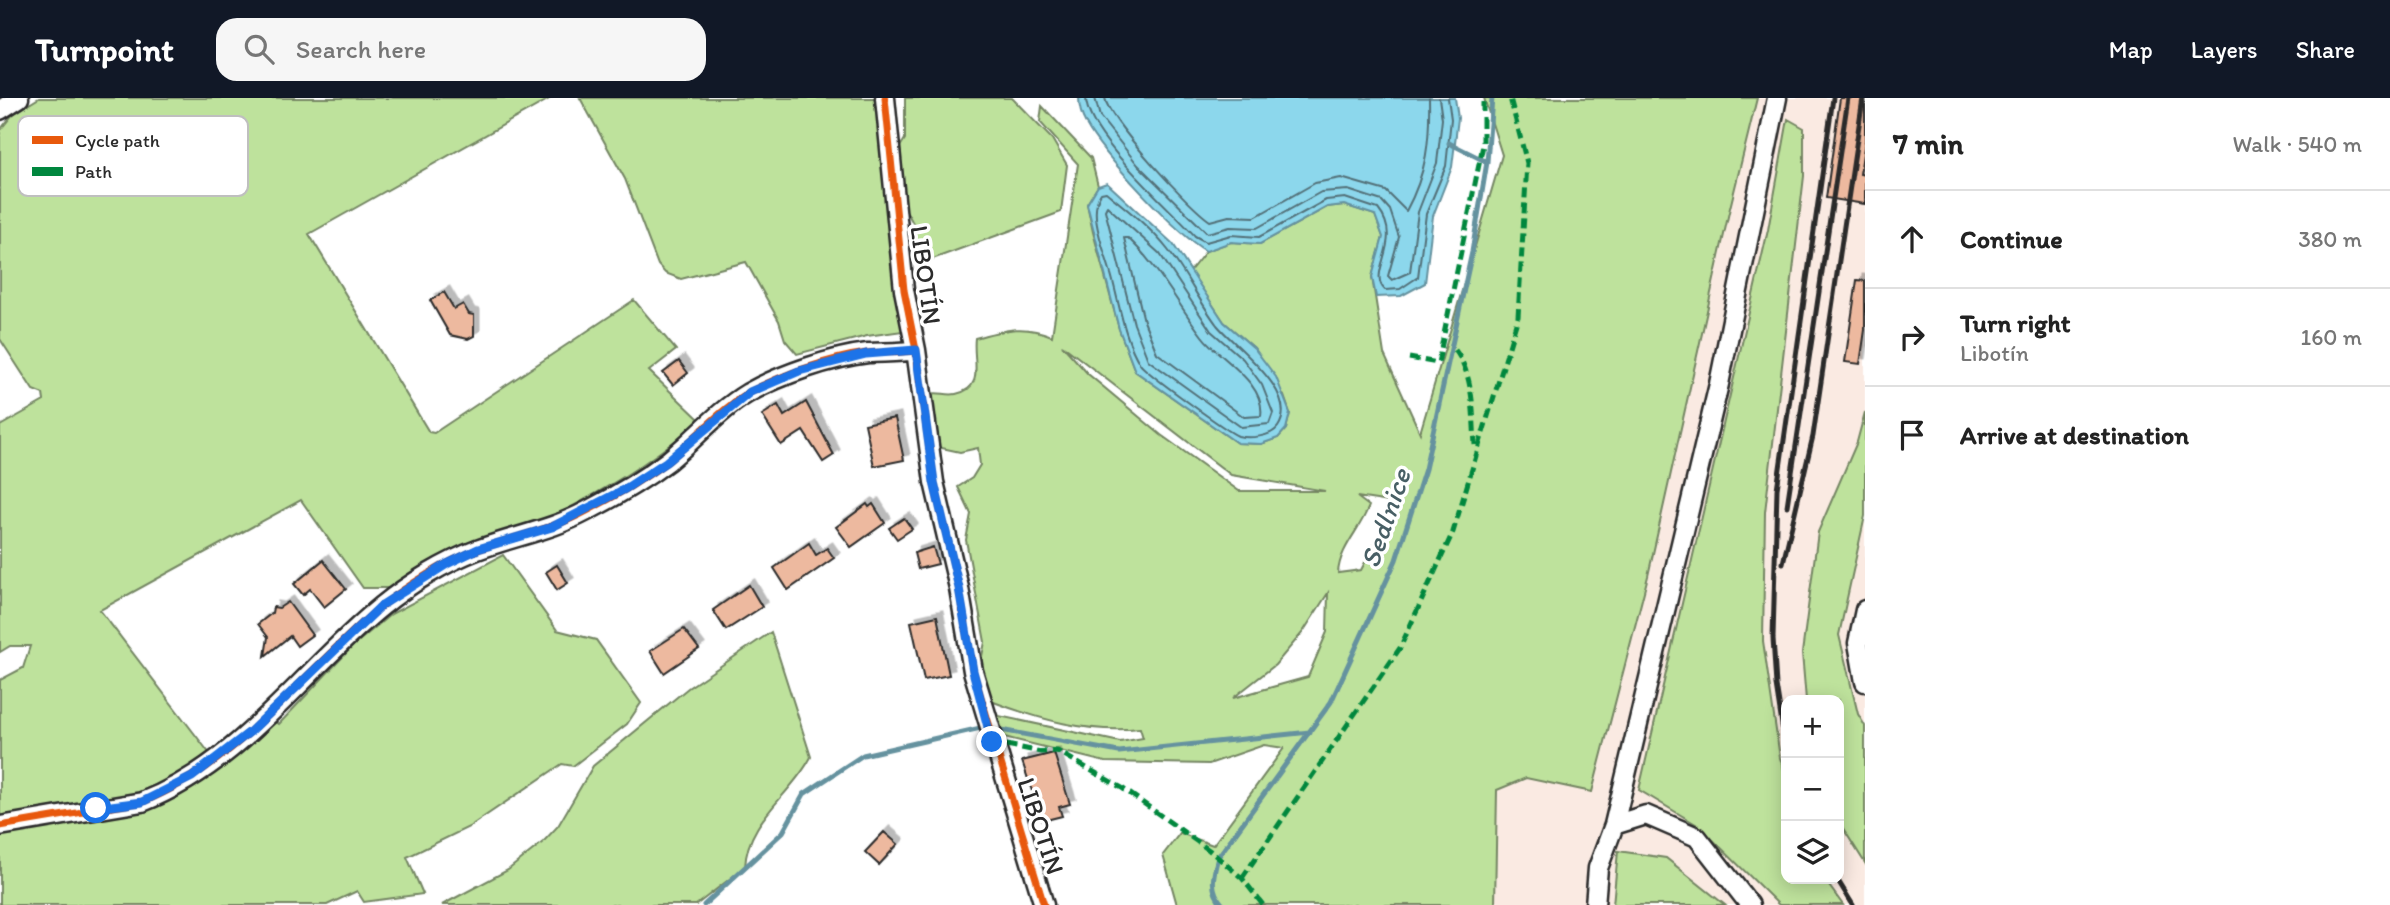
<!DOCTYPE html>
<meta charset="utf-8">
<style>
body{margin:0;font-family:Itim,sans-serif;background:#f6f6f6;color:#222}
.controls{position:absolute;right:21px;bottom:21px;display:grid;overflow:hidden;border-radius:14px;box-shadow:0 4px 18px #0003}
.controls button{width:63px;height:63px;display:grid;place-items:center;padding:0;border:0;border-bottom:2px solid #e0e0e0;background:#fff;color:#222;font:35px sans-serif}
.stop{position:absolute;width:21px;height:21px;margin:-16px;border:5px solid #1a73e8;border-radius:50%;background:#fff}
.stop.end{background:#1a73e8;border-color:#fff;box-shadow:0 2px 7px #0008}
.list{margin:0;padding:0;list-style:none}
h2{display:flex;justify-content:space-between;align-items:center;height:91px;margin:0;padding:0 28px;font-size:30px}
h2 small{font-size:23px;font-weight:400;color:#767676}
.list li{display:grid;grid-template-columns:46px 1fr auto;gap:21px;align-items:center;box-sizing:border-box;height:98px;padding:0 28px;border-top:2px solid #e0e0e0}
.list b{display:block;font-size:26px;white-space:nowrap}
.list p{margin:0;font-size:23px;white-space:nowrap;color:#767676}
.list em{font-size:23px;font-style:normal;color:#767676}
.icon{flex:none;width:38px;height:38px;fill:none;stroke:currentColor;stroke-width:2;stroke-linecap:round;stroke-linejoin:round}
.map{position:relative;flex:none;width:1865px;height:807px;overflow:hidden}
header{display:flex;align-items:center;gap:42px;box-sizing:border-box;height:98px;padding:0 35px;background:#111827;color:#fff}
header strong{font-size:33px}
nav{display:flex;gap:38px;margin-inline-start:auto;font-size:24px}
.search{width:490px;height:63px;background:#f6f6f6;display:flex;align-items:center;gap:18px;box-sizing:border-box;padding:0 24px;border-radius:21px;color:#767676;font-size:26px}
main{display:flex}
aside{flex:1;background:#fff}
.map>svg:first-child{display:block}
.built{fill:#faeae2;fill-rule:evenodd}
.green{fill:#bee29c;stroke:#748664;stroke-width:2;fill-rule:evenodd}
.water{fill:#8cd7ec;stroke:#65929f;stroke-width:2}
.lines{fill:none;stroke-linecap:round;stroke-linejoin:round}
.shore{stroke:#527078;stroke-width:2}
.stream{stroke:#65929f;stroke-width:5}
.building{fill:#edb99f;stroke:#2b2b2b;stroke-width:2;filter:url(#shadow)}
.minor-casing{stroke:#2b2b2b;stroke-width:23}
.minor{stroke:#fff;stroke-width:18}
.rail{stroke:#2b2b2b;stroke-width:5}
.quiet{stroke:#00873e;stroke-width:5;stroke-dasharray:10 5;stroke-linecap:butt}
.cycleway-casing{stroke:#fff;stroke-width:11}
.cycleway{stroke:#e8590c;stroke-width:7}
.route{stroke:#1a73e8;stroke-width:9}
.labels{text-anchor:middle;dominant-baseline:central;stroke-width:7;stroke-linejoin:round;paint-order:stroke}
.street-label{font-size:26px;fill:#2b2b2b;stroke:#fff}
.water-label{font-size:28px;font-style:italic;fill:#485f65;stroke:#fff}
.key{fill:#fff;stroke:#bfbfbf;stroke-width:2}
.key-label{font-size:19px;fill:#2b2b2b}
</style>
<header>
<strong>Turnpoint</strong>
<div class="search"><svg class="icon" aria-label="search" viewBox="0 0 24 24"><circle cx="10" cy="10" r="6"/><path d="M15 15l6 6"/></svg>Search here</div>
<nav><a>Map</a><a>Layers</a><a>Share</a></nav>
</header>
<main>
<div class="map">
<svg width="1865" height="807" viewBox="0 0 1865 807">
<defs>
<filter id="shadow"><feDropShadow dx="5.5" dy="-5.5" stdDeviation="0" flood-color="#0004"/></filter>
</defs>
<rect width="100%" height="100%" fill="#fff"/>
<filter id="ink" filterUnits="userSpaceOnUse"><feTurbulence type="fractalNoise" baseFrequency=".0143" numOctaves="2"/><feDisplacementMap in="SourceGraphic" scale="14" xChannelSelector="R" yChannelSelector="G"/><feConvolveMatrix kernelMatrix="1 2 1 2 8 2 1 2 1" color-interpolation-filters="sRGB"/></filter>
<g filter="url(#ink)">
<!-- built -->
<path class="built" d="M1642,0H1865V807H1402ZM1786,602H1839V781H1786Z"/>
<!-- green -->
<path class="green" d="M39,0H551L309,136L429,334L434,335L634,202L676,252L649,273L700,322C610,402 500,443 392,490H363L301,402L100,512L210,656L180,679L144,696L67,709L77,724L149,707L272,623L279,626L353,548L391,516L503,457L557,532L596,542L641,605L627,626L573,668L562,666L469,729L407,759L423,796L364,804L357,793L327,807H0V582L23,570L30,548H10L0,554V328L44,303L43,296L33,292L0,241V32L13,16Z
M580,0H878L903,233L867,238L797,256L785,242L779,223L746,164L681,181L665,175L658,167L625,81Z
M905,0H1012L1052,41L1067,67L1061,114L919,166L914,143L915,129L899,99L898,52L905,41Z
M1484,0H1757L1729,114L1648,478L1592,694L1526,680L1497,692L1495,807H1177L1163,757L1180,735L1213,747L1284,650L1264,647L1209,666L1105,664L996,637L990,616L1120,644L1143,640L1140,630C1090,636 1038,621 991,603L981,563L985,544L966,442L971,416L958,389L972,380L980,367L978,350L960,354L937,349L929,296C939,293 946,298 956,296C986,290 972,262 975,240C1005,232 1023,226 1052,238L1078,66L1040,24L1042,8L1091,60L1098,88L1087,106L1093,134L1119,231L1135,273L1237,345L1261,346L1278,340L1286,331L1290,315L1284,298L1254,250L1224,224L1190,173L1206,153L1231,144L1260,146L1327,109L1344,107L1375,117L1383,139L1372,179L1384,256L1420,335L1502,57ZM1062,247L1231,377L1325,393H1239L1161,337L1088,276ZM1357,399L1396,405L1361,472L1338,475C1340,449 1360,432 1369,408ZM1328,495L1327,534L1308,579L1233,600L1275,567L1303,534Z
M1788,21L1804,30V78L1765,414L1763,543L1780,660L1786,678V781H1824L1843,807H1779L1699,728L1639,692L1768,132Z
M1865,314V418L1839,537L1858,616L1865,628V765L1839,724V602H1806L1802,555L1818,434L1857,344Z
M771,534L811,659C791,698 747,721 745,769L696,807H442L508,772L543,744L558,728L593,668L688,590Z
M1618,753L1666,760L1725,807H1613Z"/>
<!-- water -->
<path class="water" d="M1079,0H1455L1458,20L1452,69L1433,118L1425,185L1401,198L1376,199L1372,179L1383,139L1375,117L1344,107L1327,109L1260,146L1231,144L1206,153C1177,136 1102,56 1086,26C1082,19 1079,8 1079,0Z
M1107,85L1173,146L1224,224L1254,250L1276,279L1290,315L1286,331L1278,340L1261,346L1237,345L1135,273L1119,231L1087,106L1098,88Z"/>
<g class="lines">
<!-- shore -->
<path class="shore" d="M1086,0C1086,37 1169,109 1195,138L1206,144L1231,137L1259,139L1326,102L1345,100L1378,111C1405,144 1366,174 1385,192L1400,191L1418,179L1426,116L1446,68L1451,21L1448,0
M1095,0L1100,19L1138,67L1207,135L1230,129L1257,130L1321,94L1348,92L1382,103L1390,112L1399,139L1388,178L1392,182L1410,174L1418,114L1437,65L1442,21L1439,0
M1105,0C1109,23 1189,109 1210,123L1229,118L1255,119L1315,85L1341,80L1386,93L1406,113C1427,74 1430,43 1429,0
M1106,94C1127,111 1151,130 1168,152C1186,175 1199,203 1217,227C1235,249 1301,295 1278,329C1271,339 1249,341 1238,338C1228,334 1145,274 1140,266C1124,241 1119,204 1111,176C1105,153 1087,115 1101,95Z
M1107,108L1160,156L1211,233L1243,261L1262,287L1273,315L1269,326L1241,329L1148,262L1134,226L1105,112Z
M1124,140H1128C1159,169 1177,205 1202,238C1219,261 1266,284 1261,318L1244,319L1157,255L1144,223Z"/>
<!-- stream -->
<path class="stream" d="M1449,45L1487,64
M704,807L783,734L804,696L863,657L985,629L1119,654L1310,634
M1223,807C1209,792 1213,778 1218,759L1331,604L1396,462L1425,371L1472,154L1487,64L1492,0"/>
</g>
<!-- building -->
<path class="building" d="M1840,0H1865V43L1860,76L1865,77V106L1826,100Z
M1857,182L1865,183V232L1860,266L1845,264Z
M444,194L454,211L463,206L469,216L474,217V238L468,241L450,237L430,202Z
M679,263L688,275L673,287L663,275Z
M806,304L834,357L823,364L803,333L781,347L762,317L778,307L784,318Z
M895,320L904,362L874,368L865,326Z
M867,406L869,409L873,406L885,425L851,449L836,429Z
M904,420L912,431L897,441L889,430Z
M809,445L816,457L827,450L834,460L788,492L774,470Z
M933,449L938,466L918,471L914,455Z
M323,462L346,491L324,509L310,491L303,497L294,486Z
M557,467L568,485L557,492L546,474Z
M749,487L762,509L726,532L713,512Z
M288,504L312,537L297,548L290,538L265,558L268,539L258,526L272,515L273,509L279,510Z
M937,518L949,577L924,582L911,524Z
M684,531L699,551L664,575L650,553Z
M1054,655L1070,706L1059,709L1062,718L1042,723L1022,663Z
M884,734L898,746L879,767L865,754Z"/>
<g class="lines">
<!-- minor casing -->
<g class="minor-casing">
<path id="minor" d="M885,0L904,192L916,252L934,384L959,490L973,573L1044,807
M0,12L19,0
M1865,512L1858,545L1865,584
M1614,727L1719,286L1777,0
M0,728L142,704C242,665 302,573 382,508C409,486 445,464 477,452C514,438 552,432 587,413C614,399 643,382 668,363C695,341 718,313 748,295C780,277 832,259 868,255C884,254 900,255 916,252
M1595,807L1598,770L1614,727L1646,717L1697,739L1750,807"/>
</g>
<!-- minor -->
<use href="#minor" class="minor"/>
<!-- rail -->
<path class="rail" d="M1787,408L1848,0
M1783,465L1813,338L1863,0
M1786,652L1776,587L1773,540L1777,391L1833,0
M1837,781L1853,807"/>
<!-- quiet -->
<path class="quiet" d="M1455,252C1474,277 1473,316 1475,347
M1409,260L1438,265L1483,47V0
M992,644L1041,654L1057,653L1122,690L1209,752L1242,780L1263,807
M1242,780L1400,550L1453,434L1518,219L1527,65L1510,0"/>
<!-- cycleway casing -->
<g class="cycleway-casing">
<path id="cycleway" d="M885,0L904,192L916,252L934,384L959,490L973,573L1044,807
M0,728L142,704C242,665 302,573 382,508C409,486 445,464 477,452C514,438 552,432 587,413C614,399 643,382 668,363C695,341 718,313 748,295C780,277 832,259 868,255C884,254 900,255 916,252"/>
</g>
<!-- cycleway -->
<use href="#cycleway" class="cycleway"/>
</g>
</g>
<g class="lines" filter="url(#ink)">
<!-- route -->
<path class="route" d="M96,710L142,704L192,679L251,633L382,507L447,466L478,451L552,429L625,391L666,364L750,294L799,273L866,256L916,252L934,384L959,490L973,573L992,644"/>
</g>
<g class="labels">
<!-- street labels -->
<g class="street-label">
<text transform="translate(926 177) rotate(82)">LIBOTÍN</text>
<text transform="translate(1041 728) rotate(72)">LIBOTÍN</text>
</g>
<!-- water labels -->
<g class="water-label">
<text transform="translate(1385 420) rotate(-71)">Sedlnice</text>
</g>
</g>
<!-- legend -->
<rect x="18" y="18" width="230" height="80" rx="10" class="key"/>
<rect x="32" y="38" width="31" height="8" fill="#e8590c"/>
<rect x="32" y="69" width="31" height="9" fill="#00873e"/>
<g class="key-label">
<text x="75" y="49">Cycle path</text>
<text x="75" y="80">Path</text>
</g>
</svg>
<div class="controls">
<button>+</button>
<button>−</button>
<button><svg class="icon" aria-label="layers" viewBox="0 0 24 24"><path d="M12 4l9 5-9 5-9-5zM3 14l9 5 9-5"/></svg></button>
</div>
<div class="stop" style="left:96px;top:710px"></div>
<div class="stop end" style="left:992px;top:644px"></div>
</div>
<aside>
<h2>7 min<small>Walk · 540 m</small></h2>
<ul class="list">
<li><svg class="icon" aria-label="ahead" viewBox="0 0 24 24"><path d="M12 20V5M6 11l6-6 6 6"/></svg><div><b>Continue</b></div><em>380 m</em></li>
<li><svg class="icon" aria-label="right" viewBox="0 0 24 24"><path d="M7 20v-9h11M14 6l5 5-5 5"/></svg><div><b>Turn right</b><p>Libotín</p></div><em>160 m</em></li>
<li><svg class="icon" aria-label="arrive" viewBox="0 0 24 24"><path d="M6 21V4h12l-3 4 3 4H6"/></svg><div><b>Arrive at destination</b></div></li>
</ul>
</aside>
</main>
